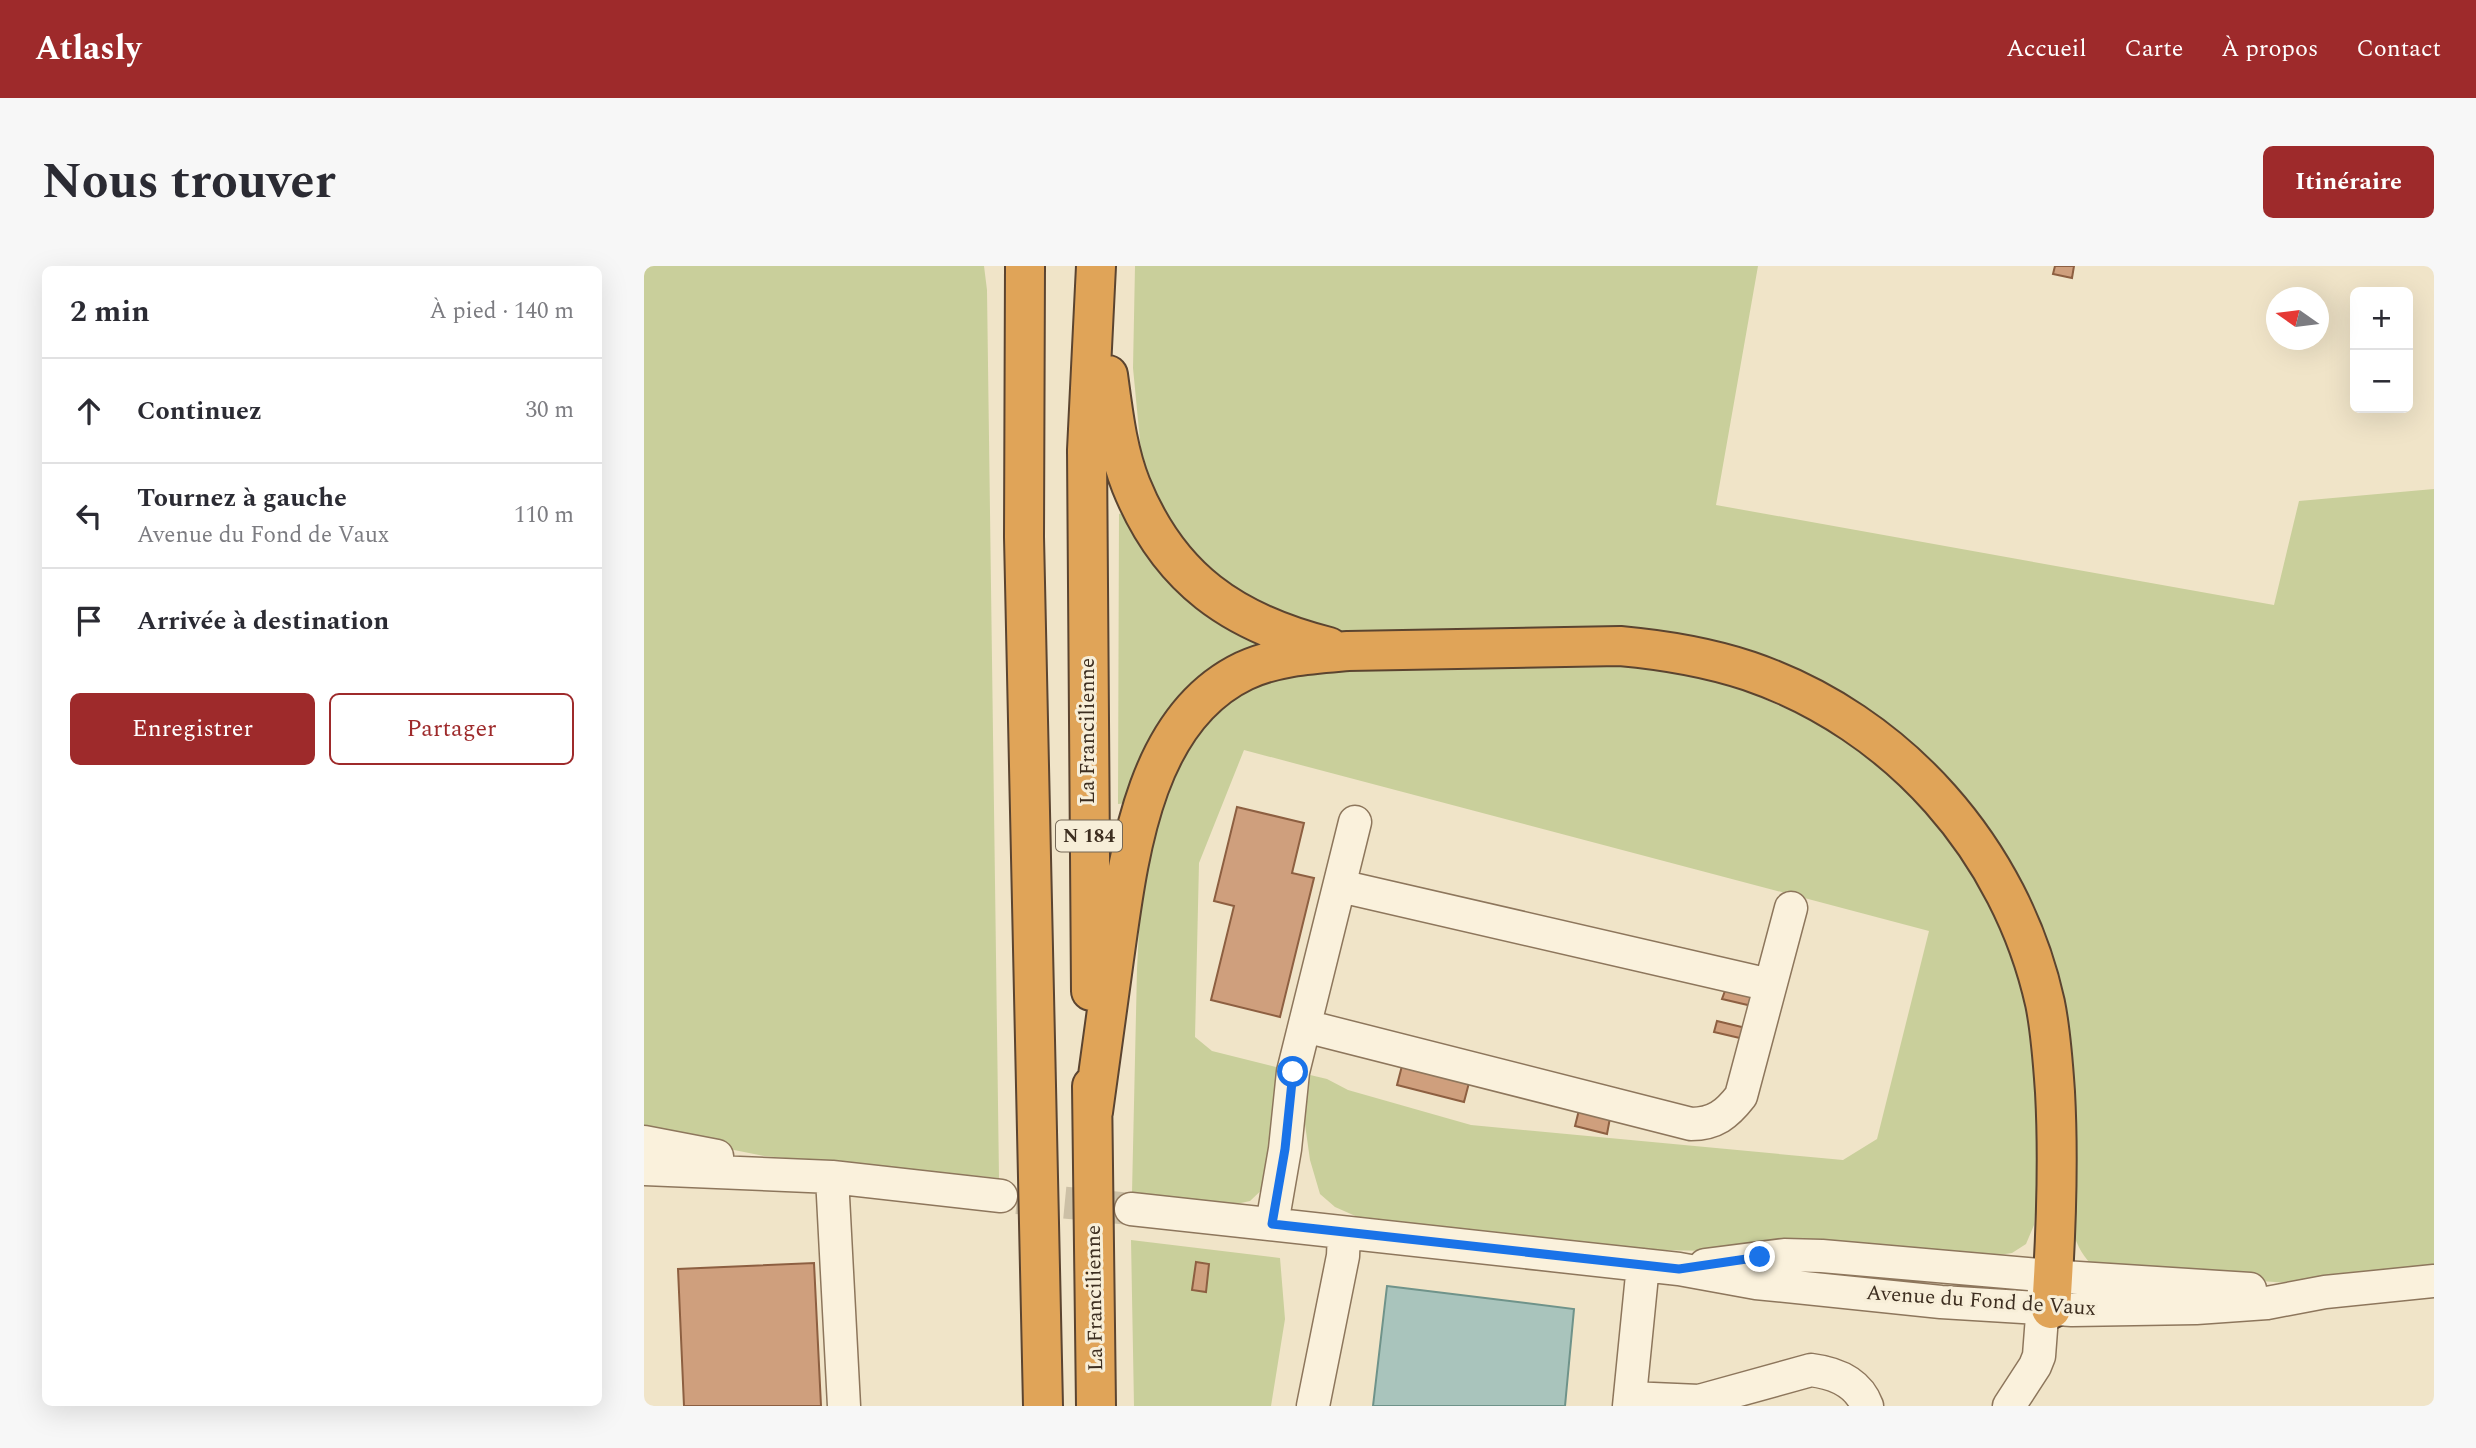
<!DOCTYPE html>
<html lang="fr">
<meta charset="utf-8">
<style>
body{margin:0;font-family:Spectral,serif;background:#f7f7f7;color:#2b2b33}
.controls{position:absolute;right:21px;top:21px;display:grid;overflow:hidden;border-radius:10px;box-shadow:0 7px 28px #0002}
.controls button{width:63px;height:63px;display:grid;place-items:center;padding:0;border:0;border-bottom:2px solid #e1e1e2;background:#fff;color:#2b2b33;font:35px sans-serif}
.compass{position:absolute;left:1622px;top:21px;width:63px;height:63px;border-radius:50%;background:#fff;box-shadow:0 7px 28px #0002;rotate:284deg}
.stop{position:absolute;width:21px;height:21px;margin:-16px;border:5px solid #1a73e8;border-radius:50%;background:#fff}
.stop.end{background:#1a73e8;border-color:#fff;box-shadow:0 2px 7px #0008}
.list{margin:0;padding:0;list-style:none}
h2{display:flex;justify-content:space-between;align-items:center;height:91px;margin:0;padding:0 28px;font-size:30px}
h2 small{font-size:23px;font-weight:400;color:#7c7c81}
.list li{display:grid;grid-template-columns:46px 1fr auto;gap:21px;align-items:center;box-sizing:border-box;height:105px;padding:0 28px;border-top:2px solid #e1e1e2}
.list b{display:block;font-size:26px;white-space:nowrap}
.list p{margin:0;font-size:23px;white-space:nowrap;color:#7c7c81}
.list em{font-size:23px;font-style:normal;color:#7c7c81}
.actions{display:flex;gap:14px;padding:21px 28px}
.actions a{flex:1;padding:16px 0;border:2px solid #9e2a2b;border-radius:10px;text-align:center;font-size:24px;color:#9e2a2b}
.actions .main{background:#9e2a2b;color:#fff}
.icon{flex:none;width:38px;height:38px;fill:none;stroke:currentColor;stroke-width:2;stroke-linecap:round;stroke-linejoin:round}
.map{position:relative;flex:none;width:1790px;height:1140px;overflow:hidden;border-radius:10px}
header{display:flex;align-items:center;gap:42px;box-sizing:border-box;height:98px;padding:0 35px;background:#9e2a2b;color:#fff}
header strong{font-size:33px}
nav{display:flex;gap:38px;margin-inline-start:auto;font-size:24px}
.intro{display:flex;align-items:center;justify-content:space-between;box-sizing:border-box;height:168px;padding:0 42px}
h1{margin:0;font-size:49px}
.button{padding:18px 32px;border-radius:10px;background:#9e2a2b;color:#fff;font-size:24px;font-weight:700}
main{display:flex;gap:42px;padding:0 42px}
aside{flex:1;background:#fff;border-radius:10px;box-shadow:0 7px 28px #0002}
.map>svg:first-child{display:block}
.green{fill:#c9cf9b}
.water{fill:#a9c4bc;stroke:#6f938a;stroke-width:2}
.building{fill:#cf9f7d;stroke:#8d5f41;stroke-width:2}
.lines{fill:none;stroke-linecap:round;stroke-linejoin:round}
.minor-tunnel{stroke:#ccc0a6;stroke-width:32;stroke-dasharray:32 16;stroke-linecap:butt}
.minor-casing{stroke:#8d765c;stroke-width:35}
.highway-casing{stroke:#5b4430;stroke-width:42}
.minor{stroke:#faf1dc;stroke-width:32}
.highway{stroke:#e0a458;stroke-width:38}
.route{stroke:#1a73e8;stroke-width:9}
.labels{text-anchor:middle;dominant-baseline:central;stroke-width:6;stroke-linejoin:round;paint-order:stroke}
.shield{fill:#f7eed8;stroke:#756857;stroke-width:2}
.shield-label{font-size:19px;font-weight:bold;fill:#3d2e20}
.street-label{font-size:21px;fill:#3d2e20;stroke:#f7eed8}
</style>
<header>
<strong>Atlasly</strong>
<nav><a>Accueil</a><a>Carte</a><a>À propos</a><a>Contact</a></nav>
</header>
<div class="intro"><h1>Nous trouver</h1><a class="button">Itinéraire</a></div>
<main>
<aside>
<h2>2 min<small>À pied · 140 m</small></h2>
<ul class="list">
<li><svg class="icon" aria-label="ahead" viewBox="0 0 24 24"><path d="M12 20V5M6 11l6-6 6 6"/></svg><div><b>Continuez</b></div><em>30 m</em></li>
<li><svg class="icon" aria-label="left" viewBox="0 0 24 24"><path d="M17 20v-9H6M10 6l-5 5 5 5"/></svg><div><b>Tournez à gauche</b><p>Avenue du Fond de Vaux</p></div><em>110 m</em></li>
<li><svg class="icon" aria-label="arrive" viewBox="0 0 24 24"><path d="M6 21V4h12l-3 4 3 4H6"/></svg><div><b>Arrivée à destination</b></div></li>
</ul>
<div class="actions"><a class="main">Enregistrer</a><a>Partager</a></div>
</aside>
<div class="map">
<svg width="1790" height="1140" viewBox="0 0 1790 1140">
<rect width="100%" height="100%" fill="#f0e4c8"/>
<!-- green -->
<path class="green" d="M0,0H340L343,24L355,912L120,890L0,866Z
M491,0H1114L1072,239L1630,339L1655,235L1790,223V1001L1644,1017L1453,1003C1439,992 1434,981 1428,964L1425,777L1412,704L1391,642L1353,574L1307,517L1258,470L1202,430L1041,369L1005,364L949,363L671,368L579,319L516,250L498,196L489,102Z
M482,246L538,325L572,355L612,375L614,384L485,537L474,538L475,248Z
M955,399L997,400L1051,409L1096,422L1174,457L1211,479L1279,537L1347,632L1382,729L1391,790L1395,840L1393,926L1390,959L1382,978L1368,987L1348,990L1013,984L716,952L691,941L676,928L666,894L658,837L662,808L683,813L704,824L827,859L1199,894L1233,873L1285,665L600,484L555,597L551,771L568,785L640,803L625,917L606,935L588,939L488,927L493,703L498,605L513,534L561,456L587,431L636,410L675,406Z
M487,974L636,992L641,1053L627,1140H490Z"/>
<!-- water -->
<path class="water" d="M743,1020L930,1043L921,1140H729Z"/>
<!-- building -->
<path class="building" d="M1411,0H1430L1428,12L1409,8Z
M593,541L660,557L648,607L670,612L636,751L567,734L590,640L570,635Z
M1082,722L1111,730L1108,740L1078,733Z
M1073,755L1102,762L1100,773L1070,766Z
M759,796L826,813L820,836L753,819Z
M935,844L966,852L963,868L931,860Z
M552,996L565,998L562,1026L548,1024Z
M170,997L177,1140H40L34,1003Z"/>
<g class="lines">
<!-- minor-tunnel -->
<path class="minor-tunnel" d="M373,932L487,943"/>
<!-- minor casing -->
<g class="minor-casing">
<path id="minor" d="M696,620L1126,719
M661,760L1047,858C1071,858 1083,848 1097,830L1147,642
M0,876L73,890
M0,903L188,911L357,930
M188,911L200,1140
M487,943L1035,1003L1112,1017L1297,1036L1428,1044L1552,1042L1623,1037L1681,1026L1790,1015
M628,958L641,883L649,806L711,556
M1061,999L1140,989L1178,990L1419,1011L1606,1023
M986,1132L1055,1135L1167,1104C1191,1107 1214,1116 1223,1140
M669,1140L699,990L700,967
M985,1140L999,999
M1365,1140L1391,1100L1395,1090L1400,1024"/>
</g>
<!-- highway casing -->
<g class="highway-casing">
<path id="highway" d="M381,0L380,271L399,1140
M464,109C469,145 473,184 487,219C525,313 589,357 685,381
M447,725L443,184L452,0
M448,820L452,1140
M449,846C456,795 463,744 470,693C484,595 498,454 600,405C632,390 669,388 704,385L976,380C1020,384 1063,391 1105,405C1254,456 1367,584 1401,737C1407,766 1409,797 1411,826C1415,899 1412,970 1407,1043"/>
</g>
<!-- minor -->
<use href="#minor" class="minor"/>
<!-- highway -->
<use href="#highway" class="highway"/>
</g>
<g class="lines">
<!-- route -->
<path class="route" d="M649,806L641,883L628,958L1035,1003L1116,991"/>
</g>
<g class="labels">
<!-- shield labels -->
<rect class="shield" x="412" y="554.5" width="66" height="31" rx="5"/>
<g class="shield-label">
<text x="445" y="570">N 184</text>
</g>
<!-- street labels -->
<g class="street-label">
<text transform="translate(444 465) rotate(-90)">La Francilienne</text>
<text transform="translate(451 1032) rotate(-91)">La Francilienne</text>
<text transform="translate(1337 1035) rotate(4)">Avenue du Fond de Vaux</text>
</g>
</g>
</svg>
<div class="controls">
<button>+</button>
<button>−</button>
</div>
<svg class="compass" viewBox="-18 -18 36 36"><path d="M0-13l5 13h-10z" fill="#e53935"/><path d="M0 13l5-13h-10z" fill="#7c7c81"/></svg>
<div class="stop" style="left:649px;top:806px"></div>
<div class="stop end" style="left:1116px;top:991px"></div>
</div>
</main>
